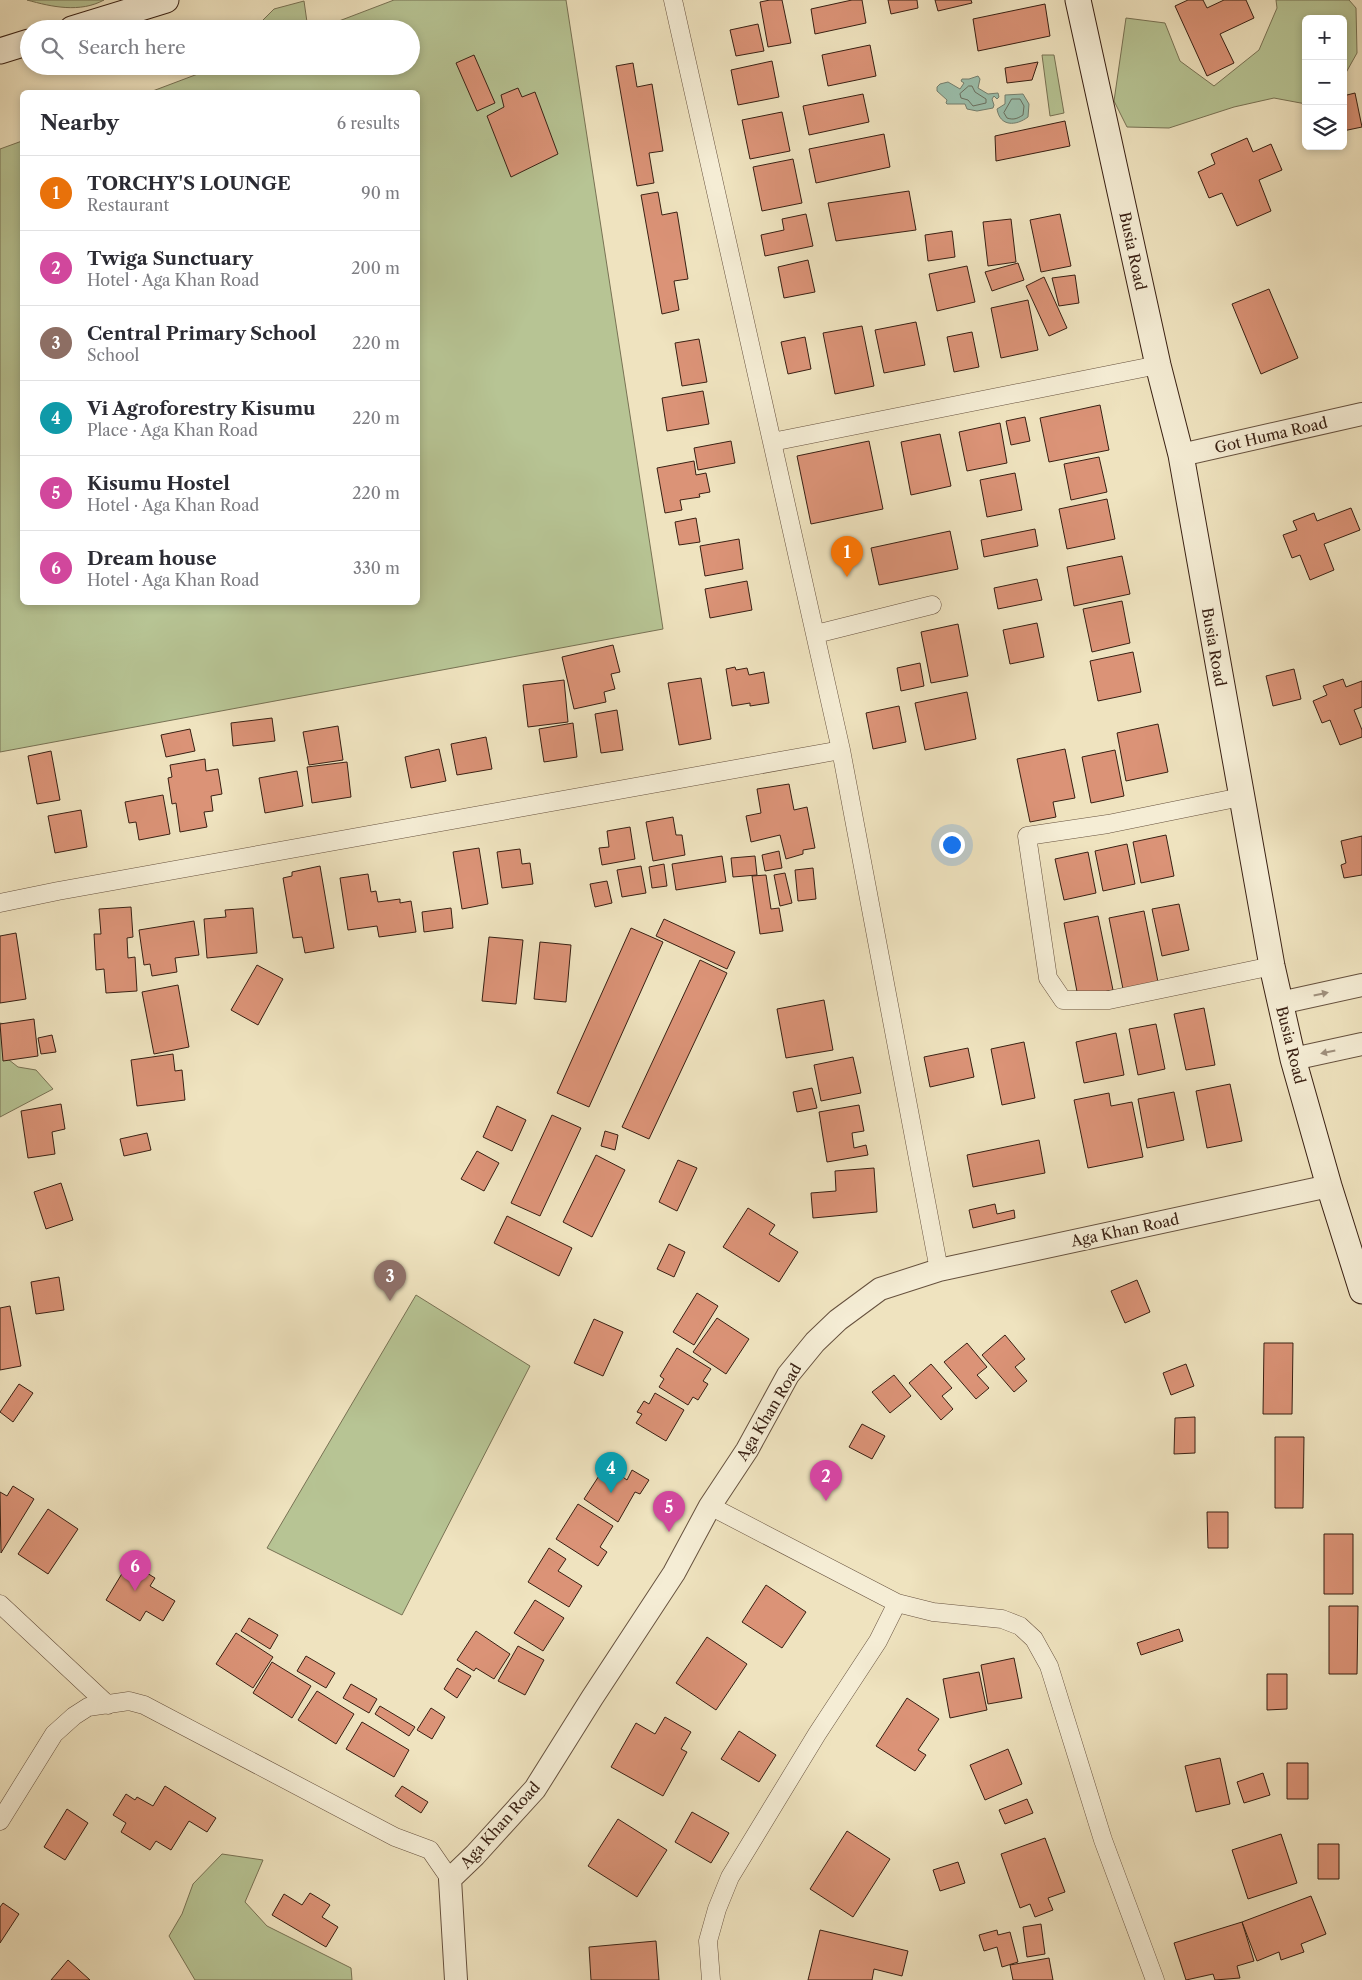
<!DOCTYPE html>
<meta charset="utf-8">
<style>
body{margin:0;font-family:"Libre Caslon Text",serif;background:#f7f7f7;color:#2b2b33}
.controls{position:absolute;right:15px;top:15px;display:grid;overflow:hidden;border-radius:8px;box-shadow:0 2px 8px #0003}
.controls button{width:45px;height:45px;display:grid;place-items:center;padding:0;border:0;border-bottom:1px solid #e1e1e2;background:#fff;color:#2b2b33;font:25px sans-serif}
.you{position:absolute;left:951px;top:844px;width:18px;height:18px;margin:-12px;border:4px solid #fff;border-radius:50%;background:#1a73e8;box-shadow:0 0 0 8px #1a73e833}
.badge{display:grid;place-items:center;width:32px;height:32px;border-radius:50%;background:#8f2418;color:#fff;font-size:16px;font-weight:700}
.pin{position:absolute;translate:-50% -41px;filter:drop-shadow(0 1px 2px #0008)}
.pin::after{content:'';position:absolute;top:26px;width:18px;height:15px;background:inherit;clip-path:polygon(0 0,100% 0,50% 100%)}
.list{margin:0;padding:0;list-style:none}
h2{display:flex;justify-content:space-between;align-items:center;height:65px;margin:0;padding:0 20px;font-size:21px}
h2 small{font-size:16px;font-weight:400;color:#7c7c81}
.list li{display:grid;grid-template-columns:32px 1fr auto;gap:15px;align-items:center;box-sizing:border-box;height:75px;padding:0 20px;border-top:1px solid #e1e1e2}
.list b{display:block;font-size:19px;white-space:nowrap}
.list p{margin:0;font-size:16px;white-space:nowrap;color:#7c7c81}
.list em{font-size:16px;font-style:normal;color:#7c7c81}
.icon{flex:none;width:28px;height:28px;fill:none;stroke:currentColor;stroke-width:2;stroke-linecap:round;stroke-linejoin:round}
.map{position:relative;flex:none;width:1362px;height:1980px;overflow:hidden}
.search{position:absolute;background:#fff;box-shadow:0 2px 8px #0003;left:20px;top:20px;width:400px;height:55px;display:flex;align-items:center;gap:12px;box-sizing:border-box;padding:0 18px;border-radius:28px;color:#7c7c81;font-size:19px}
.panel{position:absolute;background:#fff;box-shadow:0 2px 8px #0003;left:20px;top:90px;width:400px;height:515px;border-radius:8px}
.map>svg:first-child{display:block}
.green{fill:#b7c494;stroke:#787254}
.water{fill:#9bbfac;stroke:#747f6f}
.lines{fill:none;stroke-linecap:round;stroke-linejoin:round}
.shore{stroke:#6a7060;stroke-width:1}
.building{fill:#db9377;stroke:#392013}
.minor-casing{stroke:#66513e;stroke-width:19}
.tertiary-casing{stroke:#66513e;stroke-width:24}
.secondary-casing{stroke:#392013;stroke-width:27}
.minor{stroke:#f5edd5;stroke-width:18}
.tertiary{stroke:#f5edd5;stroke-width:22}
.secondary{stroke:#f5edd5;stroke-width:25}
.oneway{fill:#a0917e}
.labels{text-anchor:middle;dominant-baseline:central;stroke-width:4;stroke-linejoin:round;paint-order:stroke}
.street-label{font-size:15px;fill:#392013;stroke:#f5edd5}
</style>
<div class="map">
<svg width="1362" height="1980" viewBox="0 0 1362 1980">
<rect width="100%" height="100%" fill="#efe3bf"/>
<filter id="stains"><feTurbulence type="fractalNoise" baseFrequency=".004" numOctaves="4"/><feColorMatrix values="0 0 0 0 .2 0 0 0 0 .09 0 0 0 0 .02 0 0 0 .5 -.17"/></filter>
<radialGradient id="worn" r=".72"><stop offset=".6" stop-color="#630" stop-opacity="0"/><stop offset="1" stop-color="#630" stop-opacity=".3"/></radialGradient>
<!-- green -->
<path class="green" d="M27,0H104C80,13 52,7 27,0Z
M394,0H566L663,629L0,752V149L22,141V602H418V92H150L219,66H411V29H318Z
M1276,0H1349L1356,8L1357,53L1343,78V19H1306V104L1274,98L1234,107L1169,128L1127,127L1114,101L1126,18L1165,23L1180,61L1214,86L1259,50L1277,8Z
M304,1L308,29H254L274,9Z
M1042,55H1054L1064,113L1050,116Z
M0,1023L4,1024V1056L18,1067L36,1070L53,1089L0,1117Z
M416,1295L530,1366L402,1615L267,1548Z
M222,1854L263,1860L245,1902L267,1926L351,1968L352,1980H195L169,1936L182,1914L193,1884Z"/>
<!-- water -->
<path class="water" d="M978,76L980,79L978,88L988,94L998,93L999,97L997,99L994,96L992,99L994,105L993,108L977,111L967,109L965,104H947L946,103L947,100L937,91V87L940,84L948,82L960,89L964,83L961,81L962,79H969Z
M1023,94L1029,104L1028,117C1016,126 1000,127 997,109L1005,104V95Z"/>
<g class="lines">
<!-- shore -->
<path class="shore" d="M969,86H972L975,92L986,99V103L973,106L968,100L961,98L960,94Z
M1012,99H1020L1024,106L1023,115C1017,119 1013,120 1007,118L1004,113Z"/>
</g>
<!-- building -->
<path class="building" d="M770,0H782L791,43L768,47L760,2Z
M852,0H862L866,23L815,34L811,9Z
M888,0H917L918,8L891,14Z
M935,0H971L972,3L938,11Z
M1188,0H1203L1207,8L1224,0H1246L1254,18L1220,34L1234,63L1207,76L1175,6Z
M1045,4L1050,36L978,51L973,19Z
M758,24L764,51L736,56L730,30Z
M870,45L876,76L828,86L822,55Z
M474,55L495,103L477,111L456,63Z
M772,61L779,97L738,105L731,70Z
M1038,62L1032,80L1007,83L1005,68Z
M633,63L637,87L652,84L663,151L649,153L654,183L637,186L616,66Z
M518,88L522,97L535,92L558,154L511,177L487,116L504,107L501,95Z
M1355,93L1362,127L1343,131V96Z
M863,94L869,122L809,135L803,106Z
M782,112L790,151L750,159L742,120Z
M1065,121L1070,146L996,161L995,136Z
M884,134L890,167L816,183L809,149Z
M1247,138L1253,152L1271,144L1282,170L1259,180L1271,211L1237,226L1222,193L1209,198L1198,172L1215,164L1211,154Z
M793,159L802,203L762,211L753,167Z
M909,191L916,230L836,241L828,203Z
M658,192L662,215L677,212L688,279L674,281L679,310L662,314L641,195Z
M806,214L813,246L765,256L761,235L784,230L782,219Z
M1060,214L1071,266L1041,272L1030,220Z
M1011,219L1016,262L988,266L983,222Z
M952,231L955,257L928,261L925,235Z
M808,260L815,292L784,298L778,267Z
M1018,263L1024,280L992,291L985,272Z
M967,266L975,302L937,311L929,274Z
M1075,275L1079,303L1059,306L1052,278Z
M1044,277L1067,328L1049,336L1026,286Z
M1269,289L1298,358L1261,374L1232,304Z
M1028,300L1038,350L1001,358L991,308Z
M916,322L925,365L884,373L875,330Z
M862,326L874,386L835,394L823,333Z
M972,332L979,367L954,372L947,337Z
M805,337L811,369L788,374L781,342Z
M699,339L707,382L682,386L675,343Z
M703,391L709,424L667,431L662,398Z
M1100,405L1109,450L1049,462L1040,418Z
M1025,417L1030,441L1011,445L1006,421Z
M1000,423L1007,463L967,471L959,432Z
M940,434L951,486L911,495L901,442Z
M731,441L735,463L698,470L694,448Z
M869,441L883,509L811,524L797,456Z
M1099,457L1107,492L1071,500L1064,464Z
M694,461L696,475L706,473L710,492L699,494L700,497L680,500L682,510L665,513L657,468Z
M1015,473L1022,510L987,517L980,480Z
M1107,499L1115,539L1067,549L1059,509Z
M1351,508L1360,530L1324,544L1334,570L1310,580L1300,555L1292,558L1283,535L1297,530L1293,521L1314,513L1317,521Z
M696,518L700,542L679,545L675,522Z
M1035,529L1038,546L984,557L981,540Z
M950,531L958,569L879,585L871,548Z
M739,539L743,569L705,576L700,546Z
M1122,556L1130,594L1074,606L1067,567Z
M1037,579L1042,600L998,609L994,588Z
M747,581L752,610L710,618L705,589Z
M1122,601L1130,643L1092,652L1083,609Z
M1037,623L1044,657L1010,664L1003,630Z
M958,624L968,676L931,683L921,632Z
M613,645L620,672L611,674L615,689L604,692L606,702L574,709L562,657Z
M1133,652L1141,692L1098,701L1090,661Z
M920,663L924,686L901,691L897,668Z
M735,667L736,670L747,668L749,675L764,672L769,703L750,706V703L732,706L726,669Z
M1294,669L1301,699L1273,706L1266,676Z
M701,678L711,739L679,745L668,683Z
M1343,679L1346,687L1362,681V707L1354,710L1362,730V737L1340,745L1330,720L1322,723L1313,701L1327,695L1323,686Z
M564,680L568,722L528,727L523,685Z
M967,692L976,739L925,750L915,703Z
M899,706L906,742L873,749L866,713Z
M617,710L623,750L601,753L595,714Z
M272,718L275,741L233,746L231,723Z
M573,723L577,757L544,762L539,729Z
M1158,724L1168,772L1126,781L1117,733Z
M338,726L343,760L309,765L303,732Z
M190,729L195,751L166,757L161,735Z
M486,737L492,769L457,775L451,744Z
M439,749L446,781L411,788L405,757Z
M1065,749L1075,798L1053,802L1056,817L1030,822L1017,759Z
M1115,750L1124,796L1091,803L1082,757Z
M51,751L60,800L37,804L28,756Z
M205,759L206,771L218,769L222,794L211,796L213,811L204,812L207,827L180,832L176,803L172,804L168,778L172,777L170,765Z
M347,762L351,797L312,803L307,767Z
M297,771L303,806L265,813L259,778Z
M789,784L794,810L807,807L815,848L803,850V854L786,859L780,835L751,842L746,816L761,813L757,789Z
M163,795L170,834L139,840L136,822L129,823L125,802Z
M81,810L87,847L55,853L48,816Z
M673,817L676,835H682L685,855L653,861L646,822Z
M630,827L635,859L602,865L599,848L609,847L607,831Z
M1166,835L1174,876L1141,883L1133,842Z
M1362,836V875L1344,878L1341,865L1346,863L1341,841Z
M1127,844L1135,884L1103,891L1095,851Z
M479,848L488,904L462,909L453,852Z
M520,849L522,864L530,863L533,884L502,888L497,852Z
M779,851L782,868L765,871L762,855Z
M1088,852L1096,893L1064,900L1055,859Z
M722,856L726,882L676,890L672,864Z
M755,856L757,875L733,877L731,858Z
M664,864L667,886L652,888L649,867Z
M320,866L334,948L305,953L302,937L293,938L283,878L292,876V872Z
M641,866L646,893L622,897L617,870Z
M813,868L816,899L798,901L795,870Z
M785,873L792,903L780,906L774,875Z
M368,874L371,892L376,891L378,902L400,899V903L411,901L416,932L379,937L377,926L348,930L340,878Z
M766,875L771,909L779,908L783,931L760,934L752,876Z
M607,881L612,903L595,907L590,884Z
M1179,904L1189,950L1162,956L1152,909Z
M131,907L133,937L127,938L128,958L135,957L137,991L106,993L104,969L96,970L94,934H101L99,909Z
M253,908L257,953L207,958L204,919L226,917L225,910Z
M451,908L453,928L424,932L422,912Z
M1144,911L1158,982L1123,989L1109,918Z
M1098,916L1113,990L1078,997L1064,923Z
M664,919L735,952L727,969L656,936Z
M194,921L199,955L175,958L177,972L152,976L150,964L144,965L139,930Z
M631,928L663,942L589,1107L557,1093Z
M16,933L26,999L0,1003V936Z
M489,937L523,940L516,1004L482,1001Z
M540,942L571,945L566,1002L534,999Z
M700,960L727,973L649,1139L622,1127Z
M257,965L283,979L258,1025L231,1010Z
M178,985L189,1047L154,1054L142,992Z
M824,1000L833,1050L786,1058L777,1009Z
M1204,1008L1215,1065L1186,1070L1174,1014Z
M34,1019L38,1056L3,1061L0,1024Z
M1156,1024L1165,1069L1138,1075L1129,1029Z
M1116,1033L1124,1075L1084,1083L1076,1042Z
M52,1035L56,1052L41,1054L38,1038Z
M1024,1042L1035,1098L1002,1105L991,1049Z
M968,1048L974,1077L930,1087L924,1057Z
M173,1054L175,1071L182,1070L185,1100L137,1106L131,1060Z
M853,1057L861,1093L821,1101L814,1065Z
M1230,1084L1242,1141L1207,1148L1196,1091Z
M812,1088L817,1108L797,1112L793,1092Z
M1174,1092L1184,1140L1147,1148L1138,1099Z
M1109,1093L1111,1106L1132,1102L1143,1157L1088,1168L1074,1100Z
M61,1104L65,1129L52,1132L55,1154L28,1158L21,1111Z
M859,1105L864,1131L852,1133L854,1148L866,1145L868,1155L827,1162L819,1112Z
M497,1106L526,1120L512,1151L483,1137Z
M552,1115L581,1128L540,1216L511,1203Z
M605,1131L618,1135L615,1150L601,1146Z
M147,1133L151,1150L124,1156L120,1139Z
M1039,1140L1045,1173L973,1187L967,1155Z
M477,1151L499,1163L484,1191L461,1179Z
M596,1155L625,1170L592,1237L563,1222Z
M678,1160L697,1168L677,1211L659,1202Z
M874,1168L877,1212L813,1218L811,1193L836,1191L835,1171Z
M61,1183L73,1220L46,1229L34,1192Z
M995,1204L997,1214L1014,1210L1015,1218L973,1228L969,1210Z
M748,1208L775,1225L769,1234L798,1252L779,1282L723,1247Z
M507,1216L572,1248L559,1276L494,1243Z
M669,1244L685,1252L674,1277L657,1269Z
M59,1277L64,1310L36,1314L31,1282Z
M1137,1280L1150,1312L1125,1323L1111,1291Z
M697,1293L718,1306L694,1345L673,1332Z
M10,1306L21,1366L0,1370V1308Z
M717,1318L749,1339L726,1374L693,1352Z
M594,1319L623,1332L603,1376L574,1363Z
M1005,1335L1025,1359L1015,1367L1027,1381L1014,1392L982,1355Z
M967,1343L987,1367L977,1375L989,1388L976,1399L944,1362Z
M1264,1343H1293L1292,1414H1263Z
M677,1348L711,1369L703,1381L708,1384L698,1400L693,1397L688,1405L659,1387L664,1379L660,1376Z
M931,1364L952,1388L942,1396L953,1409L941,1420L909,1383Z
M1186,1364L1194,1386L1171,1395L1163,1373Z
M894,1375L911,1396L890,1413L872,1392Z
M19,1384L33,1393L13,1422L0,1412Z
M655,1393L684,1410L666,1441L636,1423L642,1414L637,1412L644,1401L649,1404Z
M1195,1417V1453L1174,1454L1175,1418Z
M862,1424L885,1436L872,1459L849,1447Z
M1275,1437H1304L1303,1508H1275Z
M606,1465L627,1480L632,1470L649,1480L640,1494L635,1492L618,1522L584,1499Z
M13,1486L34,1499L1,1553L0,1492L7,1496Z
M578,1504L613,1526L600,1547L607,1552L598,1566L556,1539Z
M48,1509L78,1529L48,1574L18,1554Z
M1207,1512H1228V1548H1208Z
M1324,1534H1353V1594H1324Z
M549,1548L566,1559L558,1571L582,1586L569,1607L528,1582Z
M129,1562L155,1578L150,1586L175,1601L163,1621L146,1611L140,1621L106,1600Z
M766,1585L806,1612L782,1648L742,1622Z
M535,1600L564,1618L543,1651L514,1633Z
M1329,1606H1358L1357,1674H1329Z
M249,1618L278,1635L270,1649L241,1631Z
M1179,1629L1183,1641L1141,1655L1137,1643Z
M476,1631L510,1654L494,1679L476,1668L474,1671L457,1660Z
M236,1633L273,1657L253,1688L216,1664Z
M707,1637L747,1664L716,1710L676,1683Z
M518,1646L544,1660L525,1695L498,1681Z
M306,1656L335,1673L326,1688L297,1671Z
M1014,1658L1022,1698L988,1704L981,1665Z
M272,1662L311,1686L292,1718L253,1693Z
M457,1668L471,1676L457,1698L444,1689Z
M979,1672L987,1710L950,1718L943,1679Z
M1267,1674H1287V1709L1267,1710Z
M351,1684L377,1699L369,1713L343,1698Z
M317,1691L354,1714L336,1744L298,1720Z
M907,1698L939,1719L918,1750L926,1755L915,1771L876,1746Z
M380,1706L415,1727L409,1736L375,1714Z
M431,1708L445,1717L432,1739L417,1730Z
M665,1717L691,1732L681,1749L687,1752L663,1796L611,1767L636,1723L655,1734Z
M362,1722L409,1750L394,1777L346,1749Z
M739,1731L776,1755L759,1782L721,1759Z
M1008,1749L1022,1784L985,1800L970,1765Z
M1220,1758L1230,1804L1196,1812L1185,1766Z
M1287,1763H1308V1799H1287Z
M1263,1773L1270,1795L1244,1803L1237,1782Z
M165,1786L216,1818L207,1832L189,1821L171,1850L156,1841L150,1850L121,1832L126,1823L113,1815L126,1794L135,1800L137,1797L153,1806Z
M402,1786L428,1802L421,1813L395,1796Z
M1027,1799L1033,1813L1005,1824L999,1810Z
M67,1809L88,1823L65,1860L44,1847Z
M692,1812L729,1833L711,1863L675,1842Z
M618,1819L667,1850L637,1897L588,1866Z
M847,1831L890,1859L853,1917L810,1889Z
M1281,1834L1297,1883L1248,1899L1232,1850Z
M1045,1838L1065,1892L1048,1898L1053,1910L1035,1917L1030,1904L1020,1908L1001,1854Z
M1318,1844H1339V1879H1318Z
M958,1862L965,1883L940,1891L933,1870Z
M310,1893L330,1905L322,1917L338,1927L326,1947L272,1915L284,1894L302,1905Z
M1311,1896L1326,1934L1301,1944L1304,1952L1281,1960L1279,1952L1257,1961L1242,1922Z
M3,1903L19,1914L0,1943V1907Z
M1242,1922L1254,1961L1237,1966L1240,1978L1215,1980L1213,1974L1186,1980L1174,1943Z
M1041,1924L1045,1954L1027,1957L1023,1927Z
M820,1930L908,1951L902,1976L874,1969L872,1980H808Z
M997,1930L998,1935L1010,1932L1018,1962L1002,1967L997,1947L984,1951L979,1935Z
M656,1941L659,1980H591L589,1947Z
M1049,1958L1053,1980H1013L1010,1965Z
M68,1960L90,1980H51Z"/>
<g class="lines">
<!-- minor casing -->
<g class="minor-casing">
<path id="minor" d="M673,0L841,750L939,1270
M772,442L1158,365
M816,634L932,605
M1241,797L1108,824L1027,836L1048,978L1063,1000H1109L1272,966
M0,903L58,891L841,750
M710,1506L897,1603L878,1641L817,1734L730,1877L717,1909L708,1941L711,1980
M897,1603L933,1612L1002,1619L1020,1626L1034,1639L1049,1666L1103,1840L1155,1980
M0,1604L108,1705
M0,1821L54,1734L74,1716L88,1707L129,1701L144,1705L395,1837L430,1850L450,1879"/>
</g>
<!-- tertiary casing -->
<g class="tertiary-casing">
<path id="tertiary" d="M1181,455L1362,414
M1280,1003L1362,985
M1293,1059L1362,1044
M456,1980L450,1879L475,1855L535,1789L592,1698L674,1573L710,1506L747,1450L788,1375L815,1342L838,1320L880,1289L939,1270L1329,1186"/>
</g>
<!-- secondary casing -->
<g class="secondary-casing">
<path id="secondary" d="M1078,0L1158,365L1181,455L1272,966L1293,1059L1329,1186L1362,1291
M72,29L166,0
M0,51L29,42"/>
</g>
<!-- minor -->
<use href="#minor" class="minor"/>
<!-- tertiary -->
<use href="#tertiary" class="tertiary"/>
<!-- secondary -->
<use href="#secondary" class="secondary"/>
</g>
<!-- one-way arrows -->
<defs><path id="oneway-solid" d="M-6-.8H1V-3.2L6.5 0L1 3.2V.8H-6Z" transform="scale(1.25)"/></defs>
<g class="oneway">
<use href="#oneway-solid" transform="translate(1321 994) rotate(-12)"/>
<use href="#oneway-solid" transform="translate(1328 1052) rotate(168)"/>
</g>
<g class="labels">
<!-- street labels -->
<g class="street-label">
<text transform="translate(1133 251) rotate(78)">Busia Road</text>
<text transform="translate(1271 435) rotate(-13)">Got Huma Road</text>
<text transform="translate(1214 647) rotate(80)">Busia Road</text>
<text transform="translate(1291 1045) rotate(76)">Busia Road</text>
<text transform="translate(1125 1230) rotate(-12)">Aga Khan Road</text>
<text transform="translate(769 1412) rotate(-59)">Aga Khan Road</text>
<text transform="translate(500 1825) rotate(-48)">Aga Khan Road</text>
</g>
</g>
<rect width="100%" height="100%" filter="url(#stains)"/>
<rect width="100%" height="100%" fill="url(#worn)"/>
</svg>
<div class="controls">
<button>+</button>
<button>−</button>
<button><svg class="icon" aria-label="layers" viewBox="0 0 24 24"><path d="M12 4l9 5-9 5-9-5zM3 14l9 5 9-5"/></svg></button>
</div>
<div class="you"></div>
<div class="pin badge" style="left:847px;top:577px;background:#e8710a">1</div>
<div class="pin badge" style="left:826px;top:1501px;background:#d1479c">2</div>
<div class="pin badge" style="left:390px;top:1301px;background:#8d6e63">3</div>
<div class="pin badge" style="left:611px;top:1493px;background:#0f9aa8">4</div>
<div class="pin badge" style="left:669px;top:1532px;background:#d1479c">5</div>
<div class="pin badge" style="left:135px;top:1591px;background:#d1479c">6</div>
<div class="search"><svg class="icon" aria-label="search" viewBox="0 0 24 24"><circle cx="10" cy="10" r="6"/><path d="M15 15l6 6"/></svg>Search here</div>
<section class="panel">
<h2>Nearby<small>6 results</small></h2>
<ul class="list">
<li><span class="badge" style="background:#e8710a">1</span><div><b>TORCHY'S LOUNGE</b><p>Restaurant</p></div><em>90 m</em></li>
<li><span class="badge" style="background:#d1479c">2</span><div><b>Twiga Sunctuary</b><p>Hotel · Aga Khan Road</p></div><em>200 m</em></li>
<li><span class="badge" style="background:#8d6e63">3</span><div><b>Central Primary School</b><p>School</p></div><em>220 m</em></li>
<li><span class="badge" style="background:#0f9aa8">4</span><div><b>Vi Agroforestry Kisumu</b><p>Place · Aga Khan Road</p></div><em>220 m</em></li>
<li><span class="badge" style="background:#d1479c">5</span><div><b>Kisumu Hostel</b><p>Hotel · Aga Khan Road</p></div><em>220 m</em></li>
<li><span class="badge" style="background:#d1479c">6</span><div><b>Dream house</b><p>Hotel · Aga Khan Road</p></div><em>330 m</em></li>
</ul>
</section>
</div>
